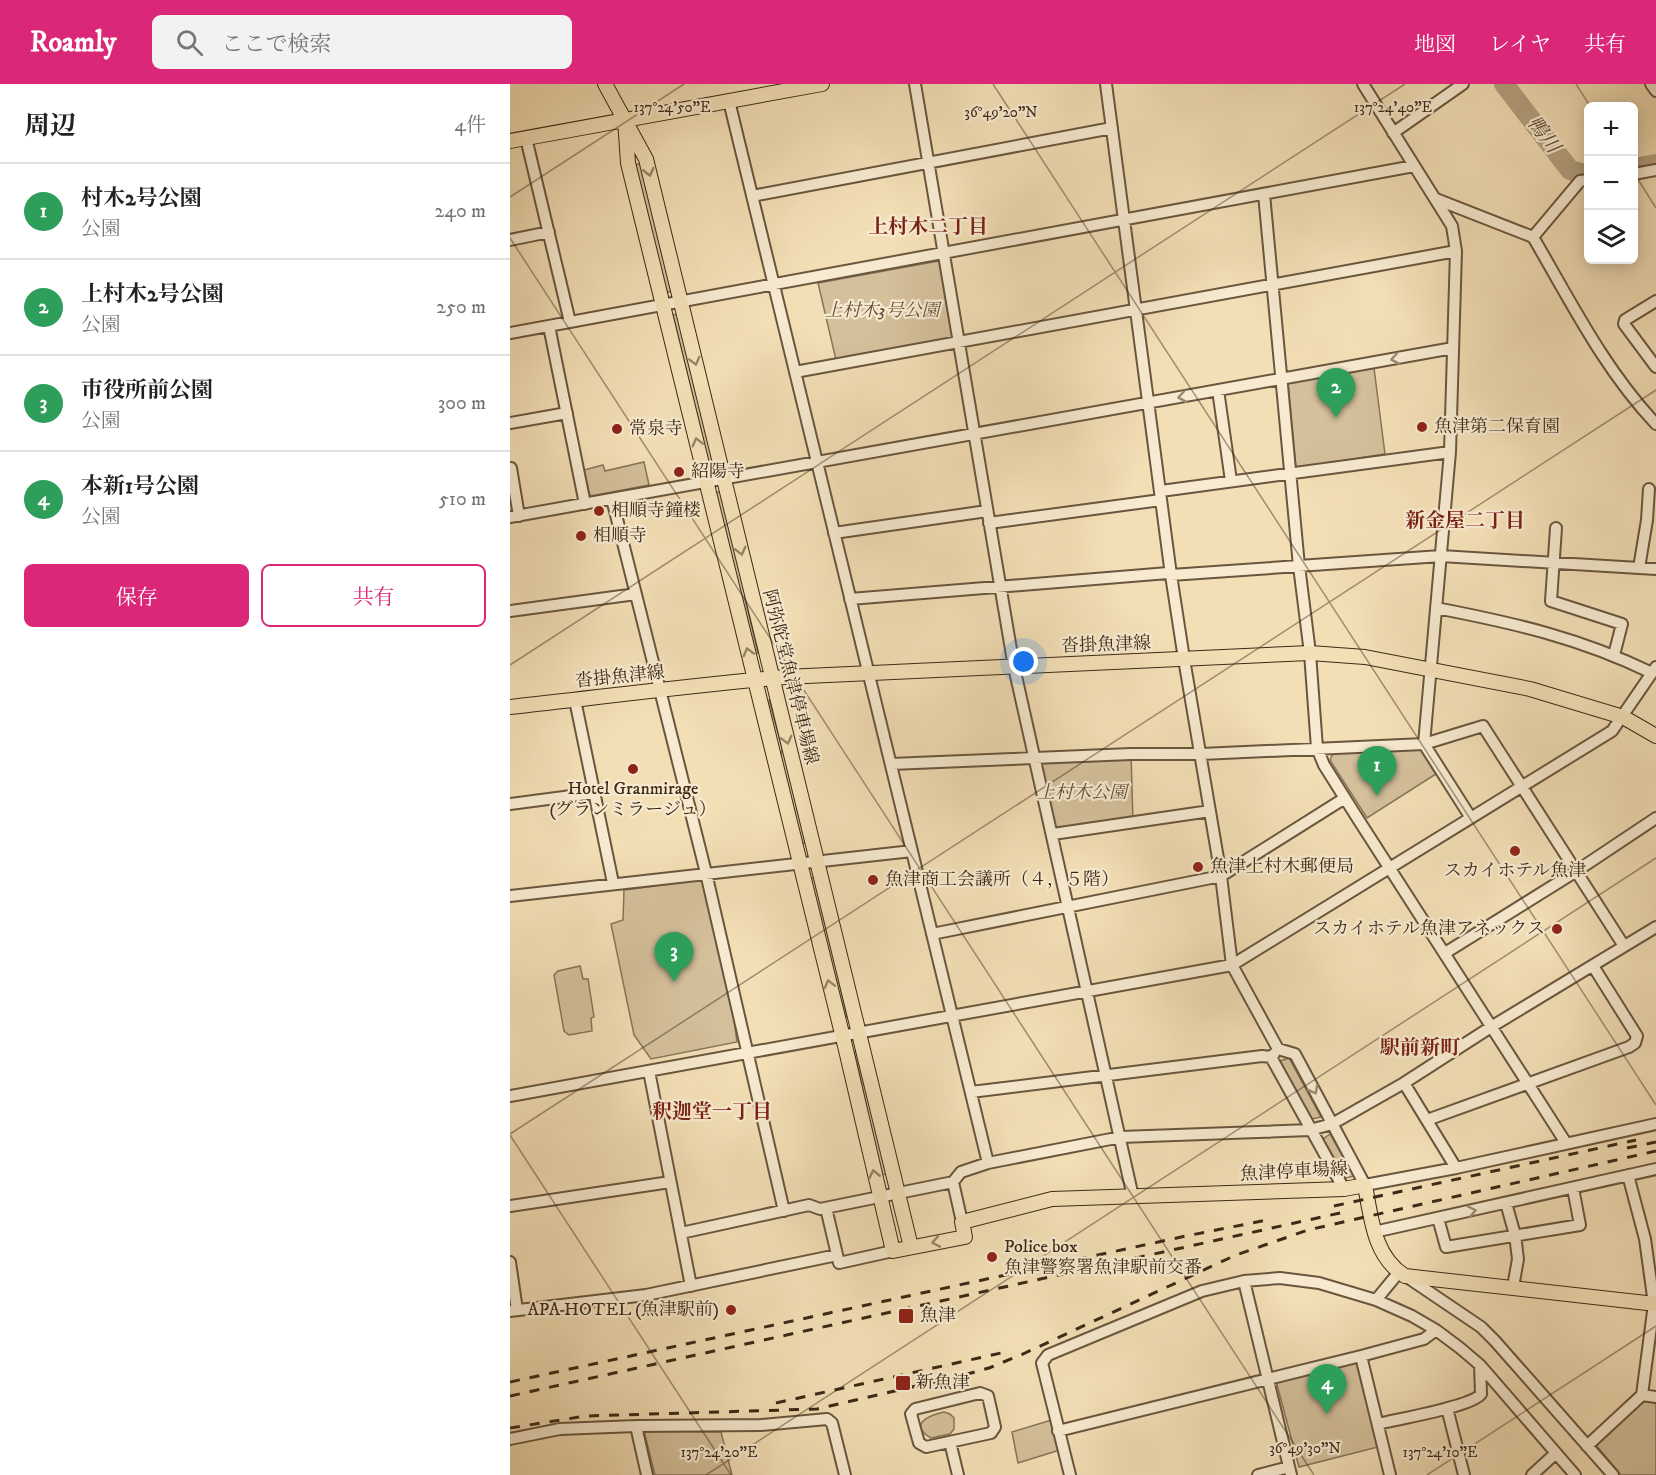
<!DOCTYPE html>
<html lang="ja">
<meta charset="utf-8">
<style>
body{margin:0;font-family:"IM FELL DW Pica","Noto Serif JP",serif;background:#f2f2f2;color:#222}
.controls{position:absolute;right:18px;top:18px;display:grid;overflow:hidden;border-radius:9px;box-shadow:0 3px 15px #0003}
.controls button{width:54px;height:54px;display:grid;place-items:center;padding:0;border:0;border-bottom:2px solid #e0e0e0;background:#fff;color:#222;font:30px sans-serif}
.you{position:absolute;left:514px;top:578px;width:21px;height:21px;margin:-15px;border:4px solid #fff;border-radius:50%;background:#1a73e8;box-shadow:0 0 0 9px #1a73e833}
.badge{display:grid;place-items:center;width:39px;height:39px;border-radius:50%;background:#db2777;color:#fff;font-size:20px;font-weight:700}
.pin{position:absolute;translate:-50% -50px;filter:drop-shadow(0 2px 3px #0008)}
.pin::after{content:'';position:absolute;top:32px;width:21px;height:18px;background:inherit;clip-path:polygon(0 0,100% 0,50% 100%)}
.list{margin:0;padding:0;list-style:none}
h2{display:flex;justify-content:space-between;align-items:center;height:78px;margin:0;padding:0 24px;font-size:26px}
h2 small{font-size:20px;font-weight:400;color:#767676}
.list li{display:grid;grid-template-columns:39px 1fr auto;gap:18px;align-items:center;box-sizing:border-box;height:96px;padding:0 24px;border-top:2px solid #e0e0e0}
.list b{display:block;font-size:22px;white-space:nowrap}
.list p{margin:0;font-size:20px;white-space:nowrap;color:#767676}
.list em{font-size:20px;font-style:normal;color:#767676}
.actions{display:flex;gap:12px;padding:18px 24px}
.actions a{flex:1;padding:14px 0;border:2px solid #db2777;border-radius:9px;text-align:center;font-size:21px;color:#db2777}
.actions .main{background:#db2777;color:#fff}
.icon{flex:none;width:33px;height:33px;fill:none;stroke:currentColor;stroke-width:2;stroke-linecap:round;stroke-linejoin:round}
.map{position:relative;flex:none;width:1146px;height:1391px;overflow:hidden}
header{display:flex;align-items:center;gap:36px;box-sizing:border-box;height:84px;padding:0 30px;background:#db2777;color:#fff}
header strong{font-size:28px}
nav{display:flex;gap:33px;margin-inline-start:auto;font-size:21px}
.search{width:420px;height:54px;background:#f2f2f2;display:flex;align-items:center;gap:15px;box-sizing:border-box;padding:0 21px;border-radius:9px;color:#767676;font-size:22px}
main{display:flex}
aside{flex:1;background:#fff}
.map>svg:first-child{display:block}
.green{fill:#d4c09b;stroke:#887458;stroke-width:1.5}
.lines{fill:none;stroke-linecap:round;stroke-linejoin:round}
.river{stroke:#b5a180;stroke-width:20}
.minor-casing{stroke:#6a563e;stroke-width:14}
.major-casing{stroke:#3c2916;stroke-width:16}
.minor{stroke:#f7ead0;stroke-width:10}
.major{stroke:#f3dfb6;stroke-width:14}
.rail{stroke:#3c2916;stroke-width:3;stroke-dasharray:10 10;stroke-linecap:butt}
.oneway{stroke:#988466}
.oneway2{stroke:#9a8a73}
.ticks{fill:none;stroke:#3c2916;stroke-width:1.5;stroke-opacity:0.45}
.poi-dot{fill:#8f2418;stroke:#f7ead0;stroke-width:2}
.labels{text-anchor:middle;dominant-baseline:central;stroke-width:4.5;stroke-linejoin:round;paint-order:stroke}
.park-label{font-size:18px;font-style:italic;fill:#624f37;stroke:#f7ead0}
.poi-label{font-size:18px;fill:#3c2916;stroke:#f7ead0;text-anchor:start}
.street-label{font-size:18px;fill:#3c2916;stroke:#f7ead0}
.water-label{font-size:20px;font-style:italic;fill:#604d36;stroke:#f7ead0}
.neighbourhood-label{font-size:20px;font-weight:bold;fill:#7a1f14;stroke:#f7ead0}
.ticks-label{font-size:15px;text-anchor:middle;fill:#3c2916;stroke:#f7ead0;stroke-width:4.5;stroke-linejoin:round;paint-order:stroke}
</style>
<header>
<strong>Roamly</strong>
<div class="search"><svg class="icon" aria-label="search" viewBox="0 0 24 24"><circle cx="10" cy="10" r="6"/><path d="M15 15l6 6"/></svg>ここで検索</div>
<nav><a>地図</a><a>レイヤ</a><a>共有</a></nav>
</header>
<main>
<aside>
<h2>周辺<small>4件</small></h2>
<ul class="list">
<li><span class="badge" style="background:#2e9e5b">1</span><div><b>村木2号公園</b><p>公園</p></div><em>240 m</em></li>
<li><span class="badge" style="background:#2e9e5b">2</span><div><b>上村木2号公園</b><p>公園</p></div><em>250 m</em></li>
<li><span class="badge" style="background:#2e9e5b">3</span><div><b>市役所前公園</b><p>公園</p></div><em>300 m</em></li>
<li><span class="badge" style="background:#2e9e5b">4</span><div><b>本新1号公園</b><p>公園</p></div><em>510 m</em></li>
</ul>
<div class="actions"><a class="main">保存</a><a>共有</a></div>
</aside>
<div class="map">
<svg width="1146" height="1391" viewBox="0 0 1146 1391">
<rect width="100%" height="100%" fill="#f3dfb6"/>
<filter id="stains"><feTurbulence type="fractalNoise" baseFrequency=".00333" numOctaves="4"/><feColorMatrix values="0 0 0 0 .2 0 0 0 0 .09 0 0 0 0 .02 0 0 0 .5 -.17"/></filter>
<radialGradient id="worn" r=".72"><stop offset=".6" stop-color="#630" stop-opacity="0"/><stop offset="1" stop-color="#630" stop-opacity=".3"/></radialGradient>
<!-- green -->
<path class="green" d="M132,79L162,207L155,209L125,81Z
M429,177L442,254L326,276L308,199Z
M168,230L206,383L200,384L163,231Z
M864,284L875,370L786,384L778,299Z
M134,378L139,401L81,412L79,409L74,386L93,381L95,387Z
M211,407L234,498L235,515L248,569L244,570L205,409Z
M263,615L297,758L291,760L270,676L272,665L259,616Z
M910,665L926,690L857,734L820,676L824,667Z
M621,670L623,738L543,750L524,674Z
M306,793C318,840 326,886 337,933L333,934L300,795Z
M192,796L223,930L227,958L141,975L124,951L101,840L113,836L114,806Z
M70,882L73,895H78L84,933L81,934L82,947L59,951L54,947L44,891L48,887Z
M347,967L377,1090L371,1091C361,1050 355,1009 344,968Z
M779,974L811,1033L802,1035L770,977Z
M820,1050L844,1092L836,1094L813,1055Z
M846,1278L868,1363L789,1383L766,1297Z
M1134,1316L1146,1318V1391H1111L1085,1360Z
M434,1328L440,1330L444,1334V1345L440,1350L421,1354C397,1340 420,1331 434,1328Z
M545,1335L553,1365L508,1379L502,1348Z
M134,1347L211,1348L222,1391H145Z"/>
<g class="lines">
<!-- river -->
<path class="river" d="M994,0L1060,86L1078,91
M1124,84L1146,80"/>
<!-- minor casing -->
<g class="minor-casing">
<path id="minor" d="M405,0L504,583L623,1113
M596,0L661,491L674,575L711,792L722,881L768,965L785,970L855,1101L946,1084L1146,1040
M853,0L942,142L946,167L940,368L914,660L961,734
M1141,0L1146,7
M219,17L478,1079
M883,49L953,0
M16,54L60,238
M1124,90L1146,86
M754,110L789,482L800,569L807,664L814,681L848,735L1056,1059
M242,112L602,44
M926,115L1023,153L1070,97L1078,96
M1023,153C1061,218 1094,285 1146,340
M0,156L39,148
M1146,217L1115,236L1114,240L1146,283
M39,242L75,420
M0,249L904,82
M285,288L946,167
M708,306L721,397
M0,339L57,329
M1,384L9,432
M651,407L940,368
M102,415L196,789L274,1127
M0,433L943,264
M479,439L651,416
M1046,444L1041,517L1112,540L1104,571
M324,449L477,427
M1129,484L1137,436L1139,405
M340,515L658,489L661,491L931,472L1146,485
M926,524C1004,539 1070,554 1142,589
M0,527L126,510
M65,616L103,799
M381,680L621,670H691L914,660L973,642L1114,862
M0,720L84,709
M543,750L700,727
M0,812L402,767
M422,850L711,792L835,714
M935,869L1065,788L1146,734
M764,970L761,973L834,1105
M139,987L181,1202
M894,999L946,1084
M461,1008L752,972L761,973
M0,1012L722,881L1102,647L1146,583
M917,1036L1119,963L1125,959L1127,952L1083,882
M443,1098L452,1138
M996,1119L1005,1151L1008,1175L1003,1203
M0,1122L160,1098
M316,1124L329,1179L383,1167
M928,1134L936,1163L1070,1141L1063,1104
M864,1148L1146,1085
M171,1149L299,1121L310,1125L443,1098L451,1088L478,1079L611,1053L800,1046L822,1040L894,999L981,943L1146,843
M0,1178L7,1226
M897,1193L971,1243L985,1257L1103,1391
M734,1197L781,1391
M866,1216L889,1188
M0,1227L136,1211L327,1171
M851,1272L880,1391
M470,1309L478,1312L485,1343L481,1349L416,1363L409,1359L401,1330L405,1325Z
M1132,1311L1146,1313
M937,1324L954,1391
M868,1340C887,1335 961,1323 971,1310L970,1281
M126,1342L137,1391
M548,1347L851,1272L914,1255L926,1246
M0,1355L50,1345L126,1342L251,1341L317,1335L322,1339L335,1391
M440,1358L448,1391
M1077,1362L1132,1311L1144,1220L1135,1155L1118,1091
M560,1391L532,1279L538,1271L692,1207L734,1197L770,1194L809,1199L866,1216L902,1232L926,1246L950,1264L970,1281L1065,1391
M748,1391L779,1383
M1022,1391L1046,1369"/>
</g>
<!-- major casing -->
<g class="major-casing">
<path id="major" d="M95,0L136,75L401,1163
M115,35L118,79L336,966L383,1167L455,1153L452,1138L542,1115L834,1105L855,1101C861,1134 864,1173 895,1192L1146,1220
M0,57L312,0
M0,623C91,613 183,601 275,593L800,569L855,573L1020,605L1113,633L1146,652"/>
</g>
<!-- minor -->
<use href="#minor" class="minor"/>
<!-- major -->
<use href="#major" class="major"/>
<!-- rail -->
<path class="rail" d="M1117,1064L1146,1058
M824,1122L1126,1056
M0,1298L676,1152L757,1136
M0,1312L839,1127
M266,1319L500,1267
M0,1344L76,1332L307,1325L454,1291L479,1284L513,1270L726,1171L798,1146L1146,1067"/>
</g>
<!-- one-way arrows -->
<defs><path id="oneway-chevron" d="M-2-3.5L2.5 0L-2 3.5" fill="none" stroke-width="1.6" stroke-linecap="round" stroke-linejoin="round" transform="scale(1.5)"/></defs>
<g class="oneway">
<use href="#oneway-chevron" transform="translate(139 88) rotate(77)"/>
<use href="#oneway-chevron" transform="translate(185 277) rotate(76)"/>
<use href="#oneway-chevron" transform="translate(187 358) rotate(-104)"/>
<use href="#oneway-chevron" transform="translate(231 467) rotate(76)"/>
<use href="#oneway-chevron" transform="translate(238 568) rotate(-104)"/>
<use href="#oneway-chevron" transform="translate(277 656) rotate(76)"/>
<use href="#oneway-chevron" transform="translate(319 900) rotate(-104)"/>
<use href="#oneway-chevron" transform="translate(364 1090) rotate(-103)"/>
<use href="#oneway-chevron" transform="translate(426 1158) rotate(169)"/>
</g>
<g class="oneway2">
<use href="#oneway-chevron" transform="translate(885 275) rotate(170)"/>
<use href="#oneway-chevron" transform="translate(672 313) rotate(170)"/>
<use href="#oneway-chevron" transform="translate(804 1006) rotate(62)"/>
<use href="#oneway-chevron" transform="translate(962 1127) rotate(-12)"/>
</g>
<!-- ticks -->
<path class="ticks" d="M483,0L1146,1021M1066,0L1080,22M1124,89L1146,124M0,113L174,0M0,154L804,1391M0,581L895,0M0,1050L1146,306M0,1051L221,1391M196,1391L1146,774M917,1391L1146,1242"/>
<!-- markers -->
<g class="poi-dot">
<circle cx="912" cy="343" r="6"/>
<circle cx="107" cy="345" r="6"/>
<circle cx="169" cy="388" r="6"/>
<circle cx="89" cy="427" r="6"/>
<circle cx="71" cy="452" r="6"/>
<circle cx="123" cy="685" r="6"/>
<circle cx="1005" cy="767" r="6"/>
<circle cx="688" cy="783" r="6"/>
<circle cx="363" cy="796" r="6"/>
<circle cx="1047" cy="845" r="6"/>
<circle cx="482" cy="1173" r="6"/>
<circle cx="221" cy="1226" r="6"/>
<rect x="388" y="1224" width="16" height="16" rx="3"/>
<rect x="385" y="1291" width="16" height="16" rx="3"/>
</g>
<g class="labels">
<!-- park labels -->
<g class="park-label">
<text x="372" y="227">上村木3号公園</text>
<text x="572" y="709">上村木公園</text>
</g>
<!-- poi labels -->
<g class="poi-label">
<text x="924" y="343">魚津第二保育園</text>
<text x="119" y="345">常泉寺</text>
<text x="181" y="388">紹陽寺</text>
<text x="101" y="427">相順寺鐘楼</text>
<text x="83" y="452">相順寺</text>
<text x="123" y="705" text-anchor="middle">Hotel Granmirage<tspan x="123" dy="21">(グランミラージュ）</tspan></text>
<text x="700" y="783">魚津上村木郵便局</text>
<text x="1005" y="787" text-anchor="middle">スカイホテル魚津</text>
<text x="375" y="796">魚津商工会議所（４，５階）</text>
<text x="1035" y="845" text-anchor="end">スカイホテル魚津アネックス</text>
<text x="494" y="1163">Police box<tspan x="494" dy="21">魚津警察署魚津駅前交番</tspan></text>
<text x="209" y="1226" text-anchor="end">APA HOTEL (魚津駅前)</text>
<text x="410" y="1232">魚津</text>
<text x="406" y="1299">新魚津</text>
</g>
<!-- street labels -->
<g class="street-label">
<text transform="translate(596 561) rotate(-2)">沓掛魚津線</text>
<text transform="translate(110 593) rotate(-6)">沓掛魚津線</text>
<text transform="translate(280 593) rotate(76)">阿弥陀堂魚津停車場線</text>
<text transform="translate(784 1088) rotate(-3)">魚津停車場線</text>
</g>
<!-- water labels -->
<g class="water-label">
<text transform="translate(1033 51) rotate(53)">鴨川</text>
</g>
<!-- neighbourhood labels -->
<g class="neighbourhood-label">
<text x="418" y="143">上村木二丁目</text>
<text x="955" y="437">新金屋二丁目</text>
<text x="910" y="964">駅前新町</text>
<text x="202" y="1028">釈迦堂一丁目</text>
</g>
</g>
<g class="ticks-label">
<text x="162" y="28">137°24'50"E</text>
<text x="883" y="28">137°24'40"E</text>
<text x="491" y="33">36°49'20"N</text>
<text x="795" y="1369">36°49'30"N</text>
<text x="209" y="1373">137°24'20"E</text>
<text x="930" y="1373">137°24'10"E</text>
</g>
<rect width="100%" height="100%" filter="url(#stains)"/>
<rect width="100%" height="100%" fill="url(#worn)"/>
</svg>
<div class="controls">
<button>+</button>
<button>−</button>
<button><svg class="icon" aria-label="layers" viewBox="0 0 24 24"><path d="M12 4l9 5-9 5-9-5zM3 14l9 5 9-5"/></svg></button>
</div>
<div class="you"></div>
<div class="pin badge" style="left:867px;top:712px;background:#2e9e5b">1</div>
<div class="pin badge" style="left:826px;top:334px;background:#2e9e5b">2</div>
<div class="pin badge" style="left:164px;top:898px;background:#2e9e5b">3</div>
<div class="pin badge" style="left:817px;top:1330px;background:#2e9e5b">4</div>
</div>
</main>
